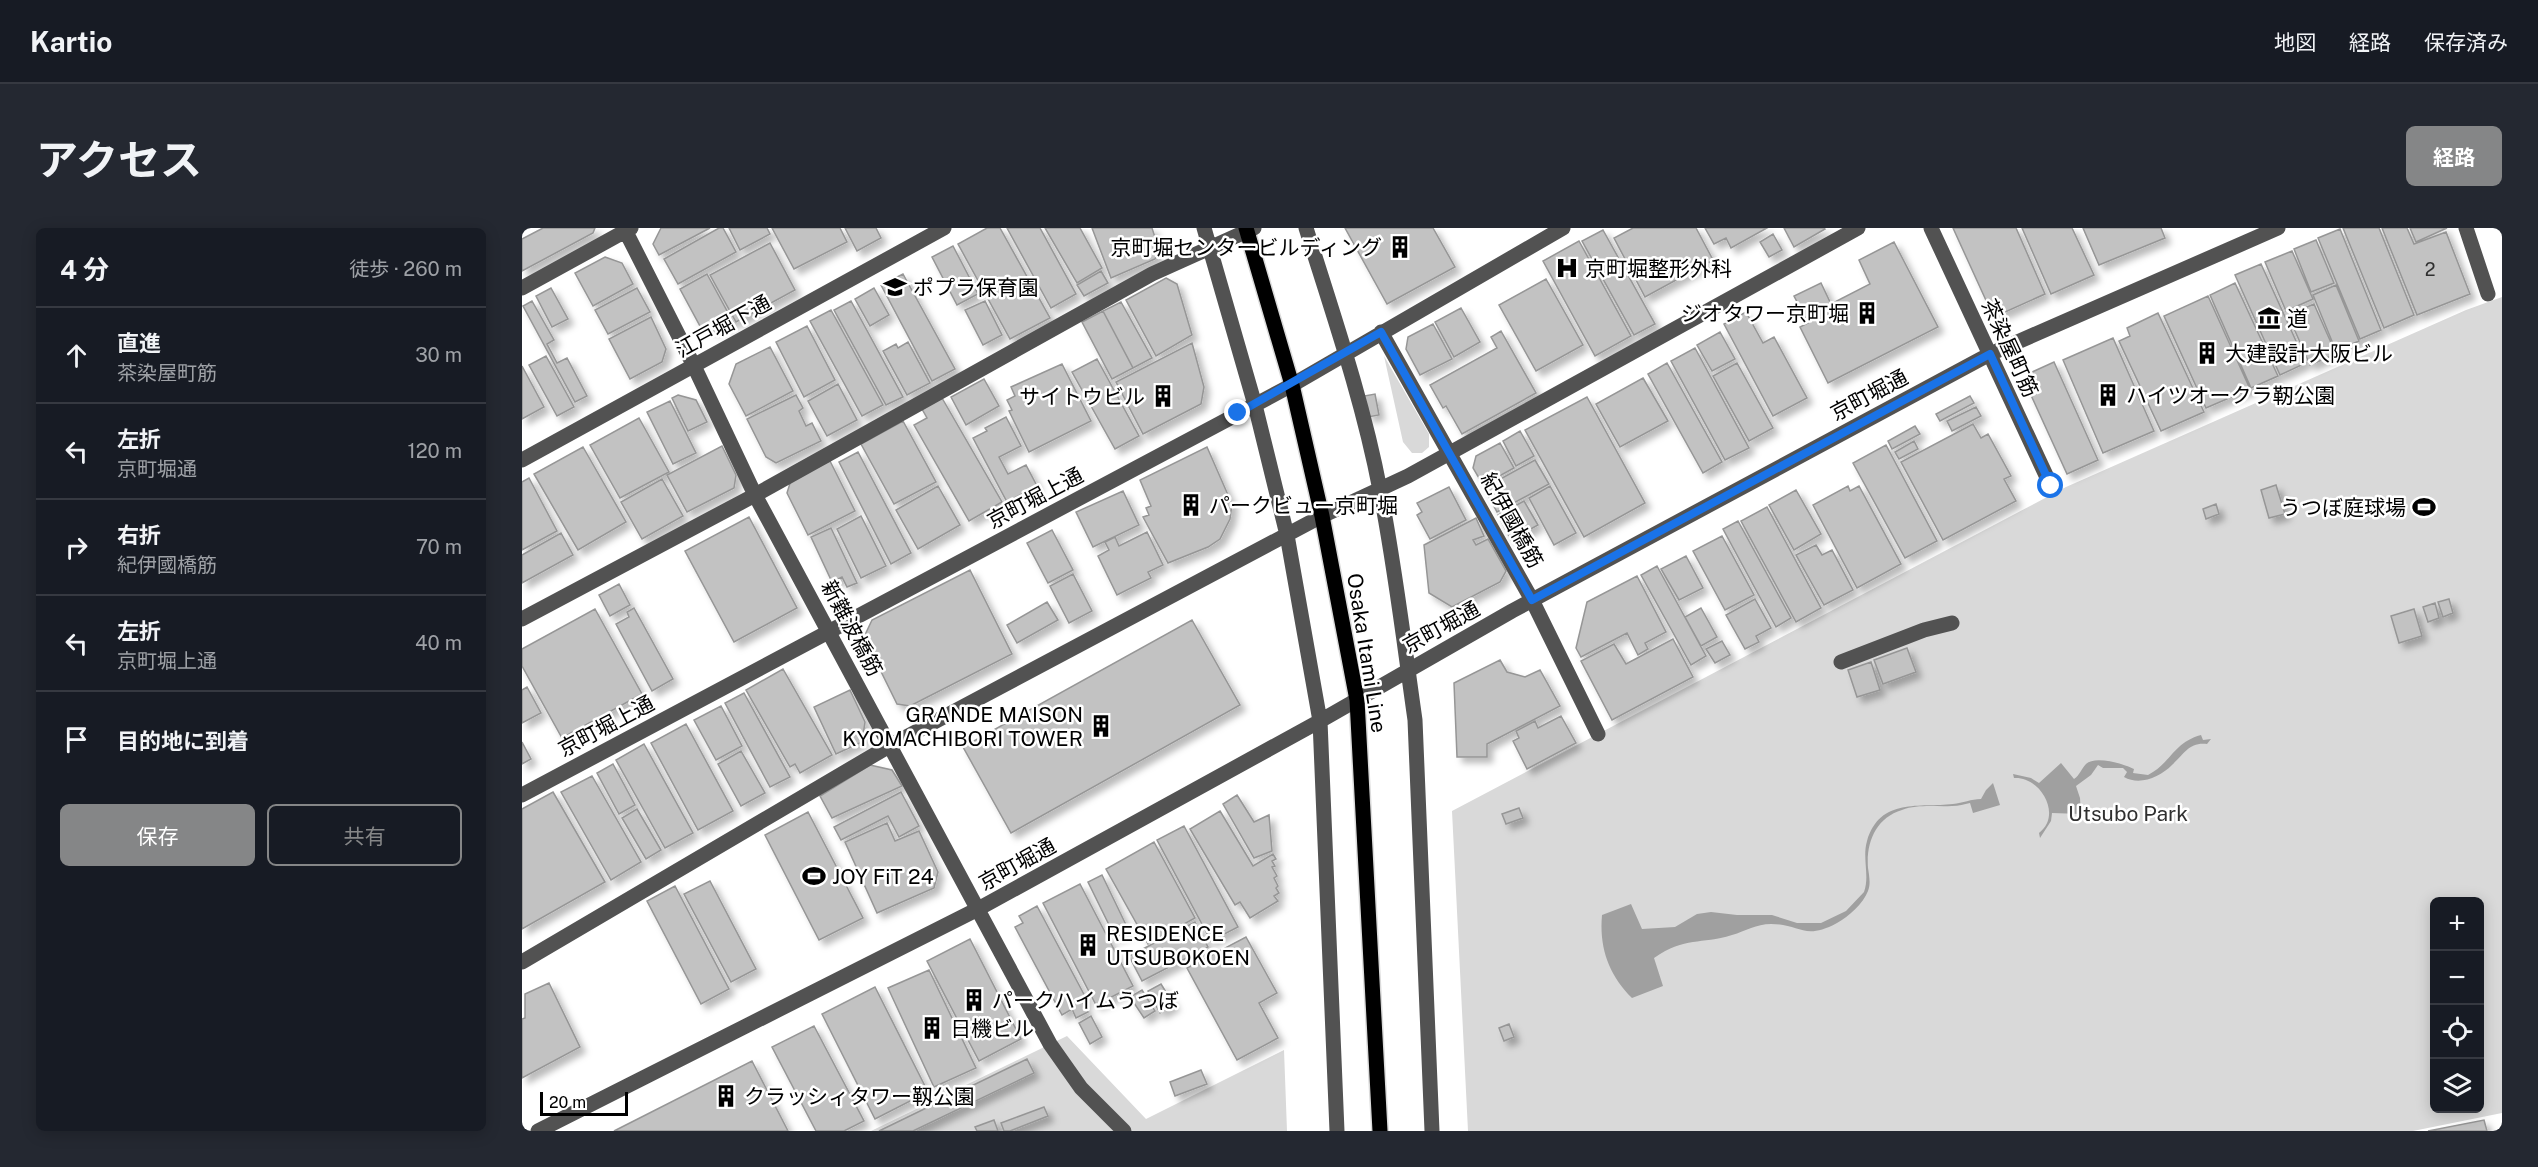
<!DOCTYPE html>
<html lang="ja">
<meta charset="utf-8">
<style>
body{margin:0;font-family:"Public Sans","Noto Sans JP",sans-serif;background:#242831;color:#f1f3f6}
.controls{position:absolute;right:18px;bottom:18px;display:grid;overflow:hidden;border-radius:9px;box-shadow:0 3px 15px #0003}
.controls button{width:54px;height:54px;display:grid;place-items:center;padding:0;border:0;border-bottom:2px solid #363941;background:#171b24;color:#f1f3f6;font:30px sans-serif}
.scale{position:absolute;left:18px;bottom:15px;width:88px;box-sizing:border-box;padding-left:6px;border:3px solid #000;border-top:0;font-size:16px;line-height:21px;white-space:nowrap;color:#000;-webkit-text-stroke:4px #fff;paint-order:stroke}
.stop{position:absolute;width:18px;height:18px;margin:-14px;border:4px solid #1a73e8;border-radius:50%;background:#fff}
.stop.end{background:#1a73e8;border-color:#fff;box-shadow:0 2px 6px #0008}
.list{margin:0;padding:0;list-style:none}
h2{display:flex;justify-content:space-between;align-items:center;height:78px;margin:0;padding:0 24px;font-size:26px}
h2 small{font-size:20px;font-weight:400;color:#9ea1a6}
.list li{display:grid;grid-template-columns:39px 1fr auto;gap:18px;align-items:center;box-sizing:border-box;height:96px;padding:0 24px;border-top:2px solid #363941}
.list b{display:block;font-size:22px;white-space:nowrap}
.list p{margin:0;font-size:20px;white-space:nowrap;color:#9ea1a6}
.list em{font-size:20px;font-style:normal;color:#9ea1a6}
.actions{display:flex;gap:12px;padding:18px 24px}
.actions a{flex:1;padding:14px 0;border:2px solid #858687;border-radius:9px;text-align:center;font-size:21px;color:#858687}
.actions .main{background:#858687;color:#fff}
.icon{flex:none;width:33px;height:33px;fill:none;stroke:currentColor;stroke-width:2;stroke-linecap:round;stroke-linejoin:round}
.map{position:relative;flex:none;width:1980px;height:903px;overflow:hidden;border-radius:9px}
header{display:flex;align-items:center;gap:36px;box-sizing:border-box;height:84px;padding:0 30px;background:#171b24;border-bottom:2px solid #363941}
header strong{font-size:28px}
nav{display:flex;gap:33px;margin-inline-start:auto;font-size:21px}
.intro{display:flex;align-items:center;justify-content:space-between;box-sizing:border-box;height:144px;padding:0 36px}
h1{margin:0;font-size:42px}
.button{padding:15px 27px;border-radius:9px;background:#858687;color:#fff;font-size:21px;font-weight:700}
main{display:flex;gap:36px;padding:0 36px}
aside{flex:1;background:#171b24;border-radius:9px;box-shadow:0 3px 15px #0003}
.map>svg:first-child{display:block}
.green{fill:#d9d9d9;fill-rule:evenodd}
.water{fill:#a0a0a0}
.building{fill:#c2c2c2;stroke:#969696;stroke-width:1.5;filter:url(#shadow)}
.lines{fill:none;stroke-linecap:round;stroke-linejoin:round}
.major-casing{stroke:#dbdbdb;stroke-width:18}
.minor{stroke:#525252;stroke-width:15}
.major{stroke:#000;stroke-width:15}
.route{stroke:#1a73e8;stroke-width:8}
.labels{text-anchor:middle;dominant-baseline:central;stroke-width:5;stroke-linejoin:round;paint-order:stroke}
.number-label{font-size:18px;fill:#303030}
.poi-label{font-size:21px;fill:#000;stroke:#fff;text-anchor:start}
.street-label{font-size:21px;fill:#000;stroke:#fff}
.park-label{font-size:21px;fill:#303030;stroke:#fff}
</style>
<header>
<strong>Kartio</strong>
<nav><a>地図</a><a>経路</a><a>保存済み</a></nav>
</header>
<div class="intro"><h1>アクセス</h1><a class="button">経路</a></div>
<main>
<aside>
<h2>4 分<small>徒歩 · 260 m</small></h2>
<ul class="list">
<li><svg class="icon" aria-label="ahead" viewBox="0 0 24 24"><path d="M12 20V5M6 11l6-6 6 6"/></svg><div><b>直進</b><p>茶染屋町筋</p></div><em>30 m</em></li>
<li><svg class="icon" aria-label="left" viewBox="0 0 24 24"><path d="M17 20v-9H6M10 6l-5 5 5 5"/></svg><div><b>左折</b><p>京町堀通</p></div><em>120 m</em></li>
<li><svg class="icon" aria-label="right" viewBox="0 0 24 24"><path d="M7 20v-9h11M14 6l5 5-5 5"/></svg><div><b>右折</b><p>紀伊國橋筋</p></div><em>70 m</em></li>
<li><svg class="icon" aria-label="left" viewBox="0 0 24 24"><path d="M17 20v-9H6M10 6l-5 5 5 5"/></svg><div><b>左折</b><p>京町堀上通</p></div><em>40 m</em></li>
<li><svg class="icon" aria-label="arrive" viewBox="0 0 24 24"><path d="M6 21V4h12l-3 4 3 4H6"/></svg><div><b>目的地に到着</b></div></li>
</ul>
<div class="actions"><a class="main">保存</a><a>共有</a></div>
</aside>
<div class="map">
<svg width="1980" height="903" viewBox="0 0 1980 903">
<defs>
<filter id="shadow"><feDropShadow dx="5.5" dy="5.5" stdDeviation="3" flood-color="#0004"/></filter>
</defs>
<rect width="100%" height="100%" fill="#fff"/>
<!-- green -->
<path class="green" d="M1980,69V885L1891,903H946L930,583L1544,259L1944,82ZM1912,674H1958V880H1912Z
M862,128L907,206V219L900,225H890L881,214Z
M545,808L624,891L762,822L765,903H349Z"/>
<!-- water -->
<path class="water" d="M1679,507L1681,512L1689,511L1685,516C1667,514 1662,526 1650,537C1638,549 1618,558 1602,549L1605,544L1601,540H1581L1576,537L1569,547L1554,558L1558,570L1559,586L1530,585L1529,593L1518,610L1517,605C1541,587 1518,548 1492,550L1491,546L1509,550L1517,555L1539,535L1552,551C1558,547 1559,541 1564,536C1573,527 1602,536 1612,541L1611,545L1626,547C1649,535 1652,514 1679,507Z
M1471,555L1478,577L1451,585L1448,575C1442,576 1437,578 1430,578C1414,579 1396,576 1380,582C1354,590 1344,614 1346,640C1347,647 1349,656 1346,663C1341,676 1327,688 1315,695C1282,713 1278,696 1249,696C1234,696 1224,703 1210,707C1178,717 1164,708 1132,730L1141,758L1110,770C1087,747 1077,720 1080,687L1109,676L1120,701L1153,699L1175,686L1189,684L1215,687H1250L1275,695H1299L1324,683L1342,664C1348,648 1340,630 1345,613C1358,569 1398,580 1431,576C1441,575 1449,571 1459,571L1464,562Z"/>
<!-- building -->
<path class="building" d="M21,0H73L71,5L0,43V11Z
M139,0H188L137,27L131,16Z
M197,0H201L214,24L156,56L142,31Z
M207,0H245L248,6L218,22Z
M250,0H318L325,14L272,41Z
M323,0H354L359,10L335,23Z
M465,0H478L528,90L488,111L436,16Z
M485,0H518L554,66L529,80Z
M523,0H558L580,40L555,55Z
M570,0H630L637,22L633,31L589,50Z
M823,0H911L933,39L865,76Z
M1111,0H1174L1191,32L1123,69L1092,10Z
M1183,0H1245L1209,20L1204,10L1192,16Z
M1262,0H1302L1303,1L1272,19Z
M1431,0H1494L1523,66L1481,85L1467,79Z
M1500,0H1550L1572,47L1529,66Z
M1561,0H1639L1643,10L1577,37Z
M1821,0H1857L1892,87L1862,100Z
M1860,0H1885L1892,16L1924,4L1948,66L1895,87Z
M1888,0H1925L1894,14Z
M1818,1L1859,102L1838,111L1796,10Z
M1081,2L1133,96L1112,107L1060,13Z
M1251,6L1260,22L1247,29L1238,14Z
M1794,12L1812,55L1789,64L1772,21Z
M1057,13L1109,108L1073,128L1021,33Z
M1372,14L1416,99L1306,155L1278,99L1286,95L1272,68L1299,55L1309,76L1348,56L1337,32Z
M248,15L273,62L214,94L188,47Z
M431,18L456,66L435,77L410,29Z
M1770,23L1791,71L1764,83L1743,34Z
M83,29L100,35L111,56L71,78L53,45Z
M1739,36L1784,135L1758,147L1713,47Z
M579,43L586,55L562,68L555,57Z
M185,46L211,94L195,102L178,98L158,61Z
M381,46L433,141L410,153L359,57Z
M644,50L655,56L670,107L634,128L604,72Z
M1024,51L1061,117L1014,143L977,77Z
M1713,55L1756,148L1729,160L1688,67Z
M1814,57L1837,113L1814,123L1791,67Z
M29,60L46,91L30,99L14,68Z
M115,60L128,84L86,106L73,82Z
M352,60L367,87L348,98L333,71Z
M1686,68L1728,161L1684,180L1642,88Z
M10,73L32,112L25,116L35,135L45,130L65,168L53,174L1,78Z
M329,73L381,169L364,177L312,82Z
M463,73L480,107L461,117L443,82Z
M599,74L630,130L611,140L581,83Z
M1792,76L1814,126L1788,137L1766,87Z
M939,80L958,114L932,129L913,94Z
M309,82L361,177L340,188L288,93Z
M581,83L611,140L590,151L560,94Z
M1224,84L1241,115L1252,109L1285,170L1251,188L1202,96Z
M1636,85L1682,184L1639,203L1597,113L1608,108L1605,100Z
M129,89L144,121L140,134L108,151L87,111Z
M911,96L930,131L898,147L884,121L886,109Z
M285,98L313,152L282,169L254,114Z
M979,103L1014,165L940,206L924,178L921,180L908,157L975,120L969,109Z
M1198,104L1213,131L1190,143L1175,117Z
M1591,110L1632,203L1581,225L1541,132Z
M386,114L408,155L385,167L361,123L374,116L376,120Z
M670,115L682,159L679,176L621,206L594,154Z
M248,119L271,163L224,188L207,156L214,136Z
M1173,120L1227,220L1203,232L1149,133Z
M24,128L52,179L35,188L7,137Z
M575,131L617,208L593,221L550,144Z
M1532,134L1576,232L1545,246L1503,154L1510,150L1508,145Z
M1145,135L1200,234L1181,245L1126,146Z
M1215,135L1251,200L1227,213L1191,148Z
M540,136L569,193L507,224L487,183L490,182L485,172L493,168L489,159Z
M0,138L22,179L0,191Z
M1121,150L1146,193L1098,219L1074,176Z
M462,151L477,178L444,197L429,169Z
M316,156L335,192L305,208L286,173Z
M853,166L857,187L846,189L842,168Z
M156,167L174,172L185,194L166,203L150,170Z
M274,167L281,180L277,183L284,198L290,195L299,213L254,235L244,229L225,191Z
M1448,168L1452,175L1418,193L1414,186Z
M1065,169L1123,275L1062,309L1003,202Z
M420,170L480,274L447,293L392,197L405,190L400,181Z
M148,173L174,225L151,236L125,184Z
M1454,179L1459,188L1430,203L1425,193Z
M484,189L499,218L477,229L486,246L504,237L515,258L485,274L451,210L465,203L463,200Z
M117,190L147,244L98,270L68,217Z
M381,193L414,254L372,276L339,216Z
M1451,196L1459,210L1466,206L1489,248L1482,251L1494,273L1421,312L1379,234Z
M1393,198L1398,206L1370,221L1366,213Z
M998,203L1012,228L994,238L981,213Z
M1392,213L1396,221L1377,231L1373,224Z
M978,215L992,240L961,257L951,240L954,228Z
M1364,217L1415,313L1383,330L1331,235Z
M200,218L214,247L212,260L165,284L145,247Z
M61,219L104,294L56,322L12,246Z
M685,219L710,276L708,291L698,311L686,319L646,335L621,289L627,287L624,280L629,278L618,252Z
M336,224L389,325L369,336L317,234Z
M1013,232L1027,256L975,284L962,260Z
M308,233L333,283L286,307L265,265L269,252Z
M7,250L35,303L0,322V254Z
M140,251L161,288L120,311L99,274Z
M1754,257L1763,286L1747,290L1739,262Z
M416,258L438,297L396,321L374,282Z
M1028,258L1054,305L1032,317L1007,270Z
M1326,258L1328,263L1337,258L1379,336L1335,360L1291,277Z
M927,259L944,292L908,311L895,287L900,284L895,275Z
M1274,262L1299,306L1272,322L1247,277Z
M601,263L617,297L571,319L554,284Z
M1002,273L1016,297L989,312L976,287Z
M1694,276L1697,286L1684,291L1681,281Z
M1245,279L1299,380L1274,394L1219,293Z
M339,288L364,338L339,350L315,301Z
M227,289L275,380L212,414L163,323Z
M954,290L962,308L951,312L954,317L966,311L984,343L978,354L930,379L907,365L902,317Z
M1216,293L1269,390L1254,399L1201,301Z
M309,300L335,355L325,359L320,349L310,354L289,309Z
M530,302L551,342L526,355L505,315Z
M625,304L641,337L626,344L629,350L595,367L576,328L587,322L583,314L593,309L597,318Z
M39,305L51,327L0,355V327Z
M1200,308L1232,367L1203,382L1171,323Z
M1294,317L1300,327L1310,322L1331,362L1302,377L1274,327Z
M1164,328L1181,360L1157,372L1139,341Z
M1135,338L1184,428L1169,437L1119,347Z
M448,342L490,426L388,478L375,476L342,409L350,392Z
M551,346L570,383L547,395L528,358Z
M1115,348L1144,404L1123,415L1126,421L1116,427L1105,405L1059,429L1054,420L1065,374Z
M97,356L108,377L88,388L77,367Z
M1233,371L1249,400L1234,408L1237,414L1223,421L1204,387Z
M1927,371L1931,385L1921,389L1916,374Z
M525,374L536,392L495,415L485,397Z
M1913,375L1917,390L1906,394L1901,379Z
M112,380L151,451L130,463L94,396L107,389L105,384Z
M1179,380L1195,409L1179,418L1163,389Z
M73,381L120,466L40,510L0,438V421Z
M1892,381L1900,408L1877,415L1869,388Z
M670,392L718,477L489,605L441,519Z
M1151,411L1171,449L1090,492L1059,433L1092,416L1104,436Z
M1200,413L1208,427L1193,435L1184,421Z
M1385,420L1394,444L1361,456L1352,432Z
M978,432L985,444L1003,449L1018,442L1038,478L965,516V529H935L932,455Z
M1349,434L1358,462L1335,469L1326,442Z
M261,441L310,527L278,545L273,536L268,539L224,462Z
M5,459L19,485L0,495V462Z
M328,462L343,494L340,514L314,526L292,479Z
M222,465L268,549L248,559L203,475Z
M199,478L220,518L194,532L172,492Z
M1039,488L1054,515L1005,541L991,513L997,510L994,503L1013,493L1016,500Z
M164,496L211,583L176,602L129,515Z
M0,514L9,531L0,536Z
M122,516L171,605L143,620L94,532Z
M219,523L243,565L219,578L196,536Z
M91,536L113,577L97,586L75,545Z
M348,537L370,542L380,558L310,590L298,568Z
M70,548L119,634L89,652L39,564Z
M31,564L83,654L0,701V581Z
M379,564L397,598L377,609L366,588L319,612L312,599Z
M715,567L732,594L747,587L750,623L732,630L701,576Z
M997,580L1001,590L984,596L980,586Z
M115,581L139,622L124,631L100,590Z
M698,583L731,638L751,626L754,631L750,633L753,638L750,639L755,648L752,650L756,658L754,660L757,665L752,668L756,673L728,690L718,674L713,677L668,601Z
M286,584L341,690L297,712L243,607Z
M365,595L373,613L397,603L416,644L412,660L355,685L323,614Z
M662,598L716,699L689,713L635,612Z
M632,614L673,690L626,716L584,641Z
M580,647L607,703L593,709L566,654Z
M188,653L234,741L209,754L162,666Z
M558,656L611,758L574,777L521,675Z
M153,658L207,761L179,776L125,673Z
M515,678L565,772L561,775L566,784L554,790L550,781L540,787L493,699L501,695L497,688Z
M673,694L686,719L620,753L607,728Z
M724,709L755,765L737,775L756,810L715,832L665,740Z
M448,711L499,811L457,833L405,733Z
M407,742L454,840L412,859L366,760Z
M27,755L58,819L0,850V791L3,790V766Z
M639,756L652,777L638,785L626,763Z
M353,759L406,864L353,891L300,786Z
M620,762L633,783L622,790L608,769Z
M569,788L580,809L568,816L557,795Z
M987,796L992,809L982,813L977,800Z
M292,798L342,893L322,903H294L250,819Z
M505,831L512,845L391,903H357Z
M230,833L266,903H92Z
M679,842L685,856L653,868L648,854Z
M522,879L526,888L488,903H482L479,895Z
M472,892L476,903H455L453,899Z
M1962,892L1965,903H1906Z"/>
<g class="lines">
<!-- major casing -->
<g class="major-casing">
<path id="major" d="M724,0L770,157L800,288L835,472L858,903"/>
</g>
<!-- minor -->
<path class="minor" d="M102,0L172,138L233,267L528,816L559,860L602,903
M682,0L733,177L765,307L798,493L815,903
M784,0C811,86 841,173 858,262C873,338 882,415 893,492L910,903
M1409,0L1529,258
M1944,0L1966,66
M0,60L109,0
M859,104L1010,372L1076,506
M0,232L422,0
M0,391L233,267L630,46L732,0
M1319,434L1402,402L1430,395
M0,567L770,157L1041,0
M0,734L369,517L800,288L886,248L1336,0
M16,903L456,681L798,493L990,383L1468,126L1756,0"/>
<!-- major -->
<use href="#major" class="major"/>
</g>
<g class="lines">
<!-- route -->
<path class="route" d="M716,185L859,104L1010,372L1468,126L1529,258"/>
</g>
<!-- icons -->
<defs>
<g id="building-bare" transform="scale(1.8)"><path d="M-4-6H4V6H1V3H-1V6H-4ZM-2.5-4.3h1.7v1.8h-1.7ZM.8-4.3h1.7v1.8H.8ZM-2.5-1h1.7V.8h-1.7ZM.8-1h1.7V.8H.8Z" fill="#000" stroke="#fff" stroke-width="2.5" paint-order="stroke"/></g>
<g id="hospital-bare" transform="scale(1.8)"><path d="M-5-5h3v3.5h4V-5h3V5h-3V1.5h-4V5h-3Z" fill="#000" stroke="#fff" stroke-width="2.5" paint-order="stroke"/></g>
<g id="school-bare" transform="scale(1.8)"><path d="M0-5L7-2L0 1L-7-2ZM-4 1L0 2.5L4 1V4Q0 6-4 4Z" fill="#000" stroke="#fff" stroke-width="2.5" paint-order="stroke"/></g>
<g id="museum-bare" transform="scale(1.8)"><path d="M0-6L6-3V-2H-6V-3ZM-5-1h2V3h-2ZM-1-1h2V3h-2ZM3-1h2V3H3ZM-6 4H6V6H-6Z" fill="#000" stroke="#fff" stroke-width="2.5" paint-order="stroke"/></g>
<g id="stadium-bare" transform="scale(1.8)"><path d="M0-5a6.5 5 0 1 0 0 10a6.5 5 0 1 0 0-10ZM-3.5-1.8h7v3.6h-7Z" fill="#000" stroke="#fff" stroke-width="2.5" paint-order="stroke"/></g>
</defs>
<g fill-rule="evenodd">
<use href="#building-bare" x="878" y="19"/>
<use href="#hospital-bare" x="1045" y="40"/>
<use href="#school-bare" x="373" y="59"/>
<use href="#building-bare" x="1345" y="85"/>
<use href="#museum-bare" x="1747" y="90"/>
<use href="#building-bare" x="1685" y="125"/>
<use href="#building-bare" x="1586" y="167"/>
<use href="#building-bare" x="641" y="168"/>
<use href="#building-bare" x="669" y="277"/>
<use href="#stadium-bare" x="1902" y="279"/>
<use href="#building-bare" x="579" y="498"/>
<use href="#stadium-bare" x="292" y="648"/>
<use href="#building-bare" x="566" y="717"/>
<use href="#building-bare" x="452" y="772"/>
<use href="#building-bare" x="410" y="800"/>
<use href="#building-bare" x="204" y="868"/>
</g>
<g class="labels">
<!-- number labels -->
<g class="number-label">
<text x="1908" y="41">2</text>
</g>
<!-- poi labels -->
<g class="poi-label">
<text x="860" y="19" text-anchor="end">京町堀センタービルディング</text>
<text x="1063" y="40">京町堀整形外科</text>
<text x="391" y="59">ポプラ保育園</text>
<text x="1327" y="85" text-anchor="end">ジオタワー京町堀</text>
<text x="1765" y="90">道</text>
<text x="1703" y="125">大建設計大阪ビル</text>
<text x="1604" y="167">ハイツオークラ靭公園</text>
<text x="623" y="168" text-anchor="end">サイトウビル</text>
<text x="687" y="277">パークビュー京町堀</text>
<text x="1884" y="279" text-anchor="end">うつぼ庭球場</text>
<text x="561" y="486" text-anchor="end">GRANDE MAISON<tspan x="561" dy="24">KYOMACHIBORI TOWER</tspan></text>
<text x="310" y="648">JOY FiT 24</text>
<text x="584" y="705">RESIDENCE<tspan x="584" dy="24">UTSUBOKOEN</tspan></text>
<text x="470" y="772">パークハイムうつぼ</text>
<text x="428" y="800">日機ビル</text>
<text x="222" y="868">クラッシィタワー靱公園</text>
</g>
<!-- street labels -->
<g class="street-label">
<text transform="translate(201 98) rotate(-29)">江戸堀下通</text>
<text transform="translate(1488 120) rotate(65)">茶染屋町筋</text>
<text transform="translate(1347 167) rotate(-28)">京町堀通</text>
<text transform="translate(513 270) rotate(-28)">京町堀上通</text>
<text transform="translate(990 292) rotate(61)">紀伊國橋筋</text>
<text transform="translate(919 399) rotate(-29)">京町堀通</text>
<text transform="translate(330 400) rotate(62)">新難波橋筋</text>
<text transform="translate(845 425) rotate(81)">Osaka Itami Line</text>
<text transform="translate(84 498) rotate(-28)">京町堀上通</text>
<text transform="translate(495 636) rotate(-29)">京町堀通</text>
</g>
<!-- park labels -->
<g class="park-label">
<text x="1606" y="585">Utsubo Park</text>
</g>
</g>
</svg>
<div class="controls">
<button>+</button>
<button>−</button>
<button><svg class="icon" aria-label="locate" viewBox="0 0 24 24"><circle cx="12" cy="12" r="6"/><path d="M12 2v4M12 18v4M2 12h4M18 12h4"/></svg></button>
<button><svg class="icon" aria-label="layers" viewBox="0 0 24 24"><path d="M12 4l9 5-9 5-9-5zM3 14l9 5 9-5"/></svg></button>
</div>
<div class="scale">20 m</div>
<div class="stop" style="left:1529px;top:258px"></div>
<div class="stop end" style="left:716px;top:185px"></div>
</div>
</main>
